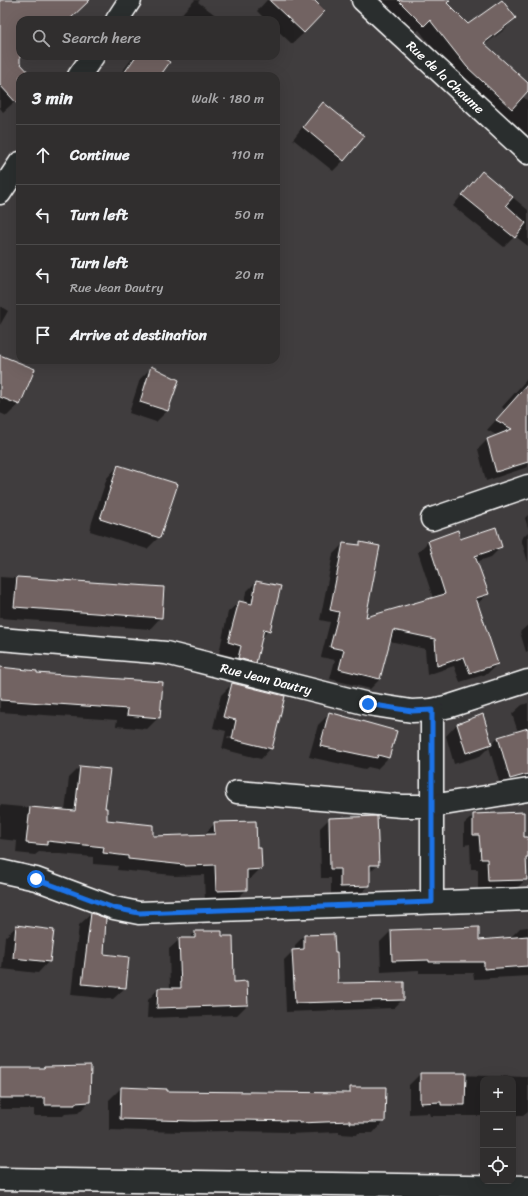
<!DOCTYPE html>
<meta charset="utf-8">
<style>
body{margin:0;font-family:Sriracha,sans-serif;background:#3c3a3a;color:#f1f3f6}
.controls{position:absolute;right:12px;bottom:12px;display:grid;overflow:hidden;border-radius:8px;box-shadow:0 4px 16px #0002}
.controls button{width:36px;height:36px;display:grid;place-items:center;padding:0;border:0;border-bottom:1px solid #4b4a4a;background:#302e2e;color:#f1f3f6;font:20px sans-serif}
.stop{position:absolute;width:12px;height:12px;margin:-9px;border:3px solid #1a73e8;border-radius:50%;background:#fff}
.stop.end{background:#1a73e8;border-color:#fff;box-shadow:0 1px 4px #0008}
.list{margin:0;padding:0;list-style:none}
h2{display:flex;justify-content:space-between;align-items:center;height:52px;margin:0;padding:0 16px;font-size:17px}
h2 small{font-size:13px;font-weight:400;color:#a8a8aa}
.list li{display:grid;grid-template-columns:26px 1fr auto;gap:12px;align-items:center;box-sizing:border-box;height:60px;padding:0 16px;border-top:1px solid #4b4a4a}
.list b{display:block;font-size:15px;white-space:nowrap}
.list p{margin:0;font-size:13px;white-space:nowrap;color:#a8a8aa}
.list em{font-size:13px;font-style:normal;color:#a8a8aa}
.icon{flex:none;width:22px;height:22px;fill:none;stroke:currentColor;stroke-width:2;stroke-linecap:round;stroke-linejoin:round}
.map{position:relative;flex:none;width:528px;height:1196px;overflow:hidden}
.search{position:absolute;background:#302e2e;box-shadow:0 4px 16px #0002;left:16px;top:16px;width:264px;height:44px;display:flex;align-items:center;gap:10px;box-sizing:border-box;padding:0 14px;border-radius:12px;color:#a8a8aa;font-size:15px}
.panel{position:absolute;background:#302e2e;box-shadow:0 4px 16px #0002;left:16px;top:72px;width:264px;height:292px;border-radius:12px}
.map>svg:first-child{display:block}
.shadow{fill:#0007;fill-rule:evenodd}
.building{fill:#726362;stroke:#fff}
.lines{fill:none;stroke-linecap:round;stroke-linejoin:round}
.minor-casing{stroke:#fff;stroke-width:25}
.minor{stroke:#2a2d2e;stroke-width:22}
.route{stroke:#1a73e8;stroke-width:5}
.labels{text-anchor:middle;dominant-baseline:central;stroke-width:4;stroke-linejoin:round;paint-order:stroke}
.street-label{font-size:13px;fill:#fff;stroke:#2a2d2e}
</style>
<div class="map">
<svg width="528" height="1196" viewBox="0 0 528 1196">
<rect width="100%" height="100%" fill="#403d3e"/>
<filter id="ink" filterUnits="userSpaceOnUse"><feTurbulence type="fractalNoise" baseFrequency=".025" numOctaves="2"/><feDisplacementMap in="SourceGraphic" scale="8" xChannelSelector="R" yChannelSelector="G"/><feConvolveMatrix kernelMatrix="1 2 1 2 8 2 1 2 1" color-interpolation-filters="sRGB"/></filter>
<g filter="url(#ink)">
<!-- shadow -->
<path class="shadow" d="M0,0H89L68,20H20V56L16,60L31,76H20V97L3,112L0,108Z
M195,0H200L198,2L218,17L216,20H177L185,10Z
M267,0H312L304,33L292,44L276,29V20H266L257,11Z
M376,0H442L468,25L515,18L504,30L484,45L528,84V89L522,96L528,101V156L456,78L419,30L412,36Z
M134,56H173L159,76H119Z
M323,104L344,160L333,171L293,139L312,115Z
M482,172L528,210V246L515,236L504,247L453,206L472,182Z
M0,306L8,311L0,325Z
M0,356L19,404L7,416L0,413Z
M152,367L177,381L167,411L156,422L129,413L140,379Z
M528,378V467L486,481L478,449L487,440L498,436L487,430L505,410L502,407Z
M118,466L159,537L147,549L90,531L92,522L107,478Z
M528,515V528L525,518Z
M457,532L460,540L501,547L491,557L476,562L488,594L477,604L497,664L487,674L460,682L454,666L427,675L425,649L390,641L380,679L370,689L330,679L335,660L321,657L330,622L320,620L333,554L343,544L358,546L361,543L365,619L433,598L418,552L428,542Z
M528,532V562L521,539Z
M0,577L163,588L161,617L150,629L0,618Z
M256,582L269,630L261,638L255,662L245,673L228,669L232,656L219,653L228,612L239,602L244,603L246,592Z
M528,625V651L526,652L520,632Z
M0,668L36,674L159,717L147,729L116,726L117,720L0,712Z
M232,684L271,748L261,759L222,749L226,731L213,728L221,695ZM228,736L265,746V748L227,738Z
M528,703V779L501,788L489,747L480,756L454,764L446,736L457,724L483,716L491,744L498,737L518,732L512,714L522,705Z
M330,713L396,731L388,758L377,769L368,767L365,769L309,757L318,725Z
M80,767L104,809L106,821L151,837L204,835L215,823L256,849L261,868L250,879L246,880V890L235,901L205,902L204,875L174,876V875L117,870L118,866L93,864V857L39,852L35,855L16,853L17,841L0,839V805L65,811L69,778Z
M474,815L523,838H528V860L525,863L526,879L516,889L478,890V869H471L470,844L464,845V824Z
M376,817L378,864L369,873V886L359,895L331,896V878H321L320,828L329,819Z
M91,914L105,919L103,955L125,988L113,999L71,995L79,925Z
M17,926L49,961L38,973L2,969L5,937Z
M528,927V976L474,979L473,973H419V970L381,972L380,942L391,931L478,928L479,941L509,939L520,928Z
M195,932L233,983L247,1005L237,1015L147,1018L148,1000L158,989H170L169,949L180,939H189Z
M304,936L337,984L403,999L394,1008L286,1012L284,960L293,951H295V945Z
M0,1069L89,1102L78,1113L65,1114L63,1116H34V1109H0Z
M420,1074L528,1077V1112L523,1116H513V1079H483V1116H430L429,1113L409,1114V1085Z
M121,1088L166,1092L345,1094L351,1088L384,1121L373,1133H358L357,1135L339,1134V1132L288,1134V1132L228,1131L181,1132L109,1130V1100Z"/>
<!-- building -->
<path class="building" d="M0,0H90L69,20H20V63L32,76H20V107L0,85Z
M269,0H314L325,11L304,33Z
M398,0H450L447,3L468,24L502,0L516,18L484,43L528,83V91L512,109L467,67L430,20L424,26Z
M136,56H160L170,62L160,76H122Z
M323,102L365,136L344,161L303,127Z
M482,171L513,197L506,205L526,223L515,238L462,195Z
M0,355L35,369L20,405L0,397Z
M151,366L179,380L168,411L140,402Z
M528,384V462L496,472L487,439L512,429L496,420Z
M118,465L178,484L160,538L100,519Z
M496,527L502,547L475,556L489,594L476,598L498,664L470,673L464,657L437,666L435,639L393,630L380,679L339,669L344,650L330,647L339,612L330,610L343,543L360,545V542L380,546L366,617L445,594L428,541L458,530L460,539Z
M17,577L164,587L162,618L14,607Z
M256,581L281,586L270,631L264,629L256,663L238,658L241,646L228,642L239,601L252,604Z
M0,667L37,671V673L163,682L160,718L127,715L128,709L0,700Z
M232,683L285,696L272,749L232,739L236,720L223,717Z
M329,712L397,731L389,758L378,755L377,758L320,746Z
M483,714L492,744L466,753L457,724Z
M528,728V774L510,779L498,737Z
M80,766L110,769L105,808H107V820L153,825V836L215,834L214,822L256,821L257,848H261L262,869L247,870V890L216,891L215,865L185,866V865L128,859V856L103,853L104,847L47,841V845L26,843L30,807L75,811Z
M524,812V837H528V857H526L527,880L488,881L487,859H481L479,835H473V814Z
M377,816L379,865H370V886L340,887V869H330L329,818Z
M91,913L106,918L104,954L129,957L126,988L82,984Z
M16,925L54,930L50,962L13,958Z
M479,927V940L528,936V966L484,969V962H429V960L392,961L391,930Z
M195,931H222V936H233L234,982L247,981L248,1005L157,1008L158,988H181L179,938H195Z
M334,934L335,952H337L338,983L404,982V1000L295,1003L292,950L304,949V935Z
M91,1066L90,1102L75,1103V1105H45V1098H0V1068H44V1067Z
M420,1073H466L465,1105H441V1102L420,1103Z
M121,1087L167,1089V1091L350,1093V1087H386L385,1122H369V1123H350V1121L299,1123V1121L240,1120L194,1121L120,1119Z"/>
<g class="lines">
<!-- minor casing -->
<g class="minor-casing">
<g id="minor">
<path id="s1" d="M363,0L528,153"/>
<path d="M117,20L130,0"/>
<path d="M79,76L93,56"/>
<path d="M0,193L20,163"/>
<path d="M432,519L528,486"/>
<path id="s2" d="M0,639L166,653L368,704L412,711L432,710L450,706L528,681"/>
<path d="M432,710V902"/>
<path d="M237,792L402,806H432L528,790"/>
<path d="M0,871L36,879L114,908L139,913L528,899"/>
<path d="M0,1179L528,1187"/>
</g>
</g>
<!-- minor -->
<use href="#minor" class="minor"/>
</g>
</g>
<g class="lines" filter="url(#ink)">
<!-- route -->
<path class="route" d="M36,879L114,908L139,913L432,902V710L412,711L368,704"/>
</g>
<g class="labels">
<!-- street labels -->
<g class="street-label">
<text stroke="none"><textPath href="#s1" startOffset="113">Rue de la Chaume</textPath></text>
<text stroke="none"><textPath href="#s2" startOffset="270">Rue Jean Dautry</textPath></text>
</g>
</g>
</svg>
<div class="controls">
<button>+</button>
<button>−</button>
<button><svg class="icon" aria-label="locate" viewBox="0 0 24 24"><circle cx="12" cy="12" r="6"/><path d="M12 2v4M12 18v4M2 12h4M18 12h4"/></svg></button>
</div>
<div class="stop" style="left:36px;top:879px"></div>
<div class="stop end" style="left:368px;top:704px"></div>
<div class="search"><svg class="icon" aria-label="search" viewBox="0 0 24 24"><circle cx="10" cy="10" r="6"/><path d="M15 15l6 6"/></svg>Search here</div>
<section class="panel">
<h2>3 min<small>Walk · 180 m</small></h2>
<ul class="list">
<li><svg class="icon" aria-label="ahead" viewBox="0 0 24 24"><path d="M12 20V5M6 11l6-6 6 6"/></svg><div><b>Continue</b></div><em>110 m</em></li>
<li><svg class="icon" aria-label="left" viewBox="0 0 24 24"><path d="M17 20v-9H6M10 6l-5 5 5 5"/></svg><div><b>Turn left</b></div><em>50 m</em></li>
<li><svg class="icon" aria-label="left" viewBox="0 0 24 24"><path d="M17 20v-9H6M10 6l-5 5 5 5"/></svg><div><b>Turn left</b><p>Rue Jean Dautry</p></div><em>20 m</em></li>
<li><svg class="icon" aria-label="arrive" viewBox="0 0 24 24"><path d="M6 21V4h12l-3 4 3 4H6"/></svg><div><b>Arrive at destination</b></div></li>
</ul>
</section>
</div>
